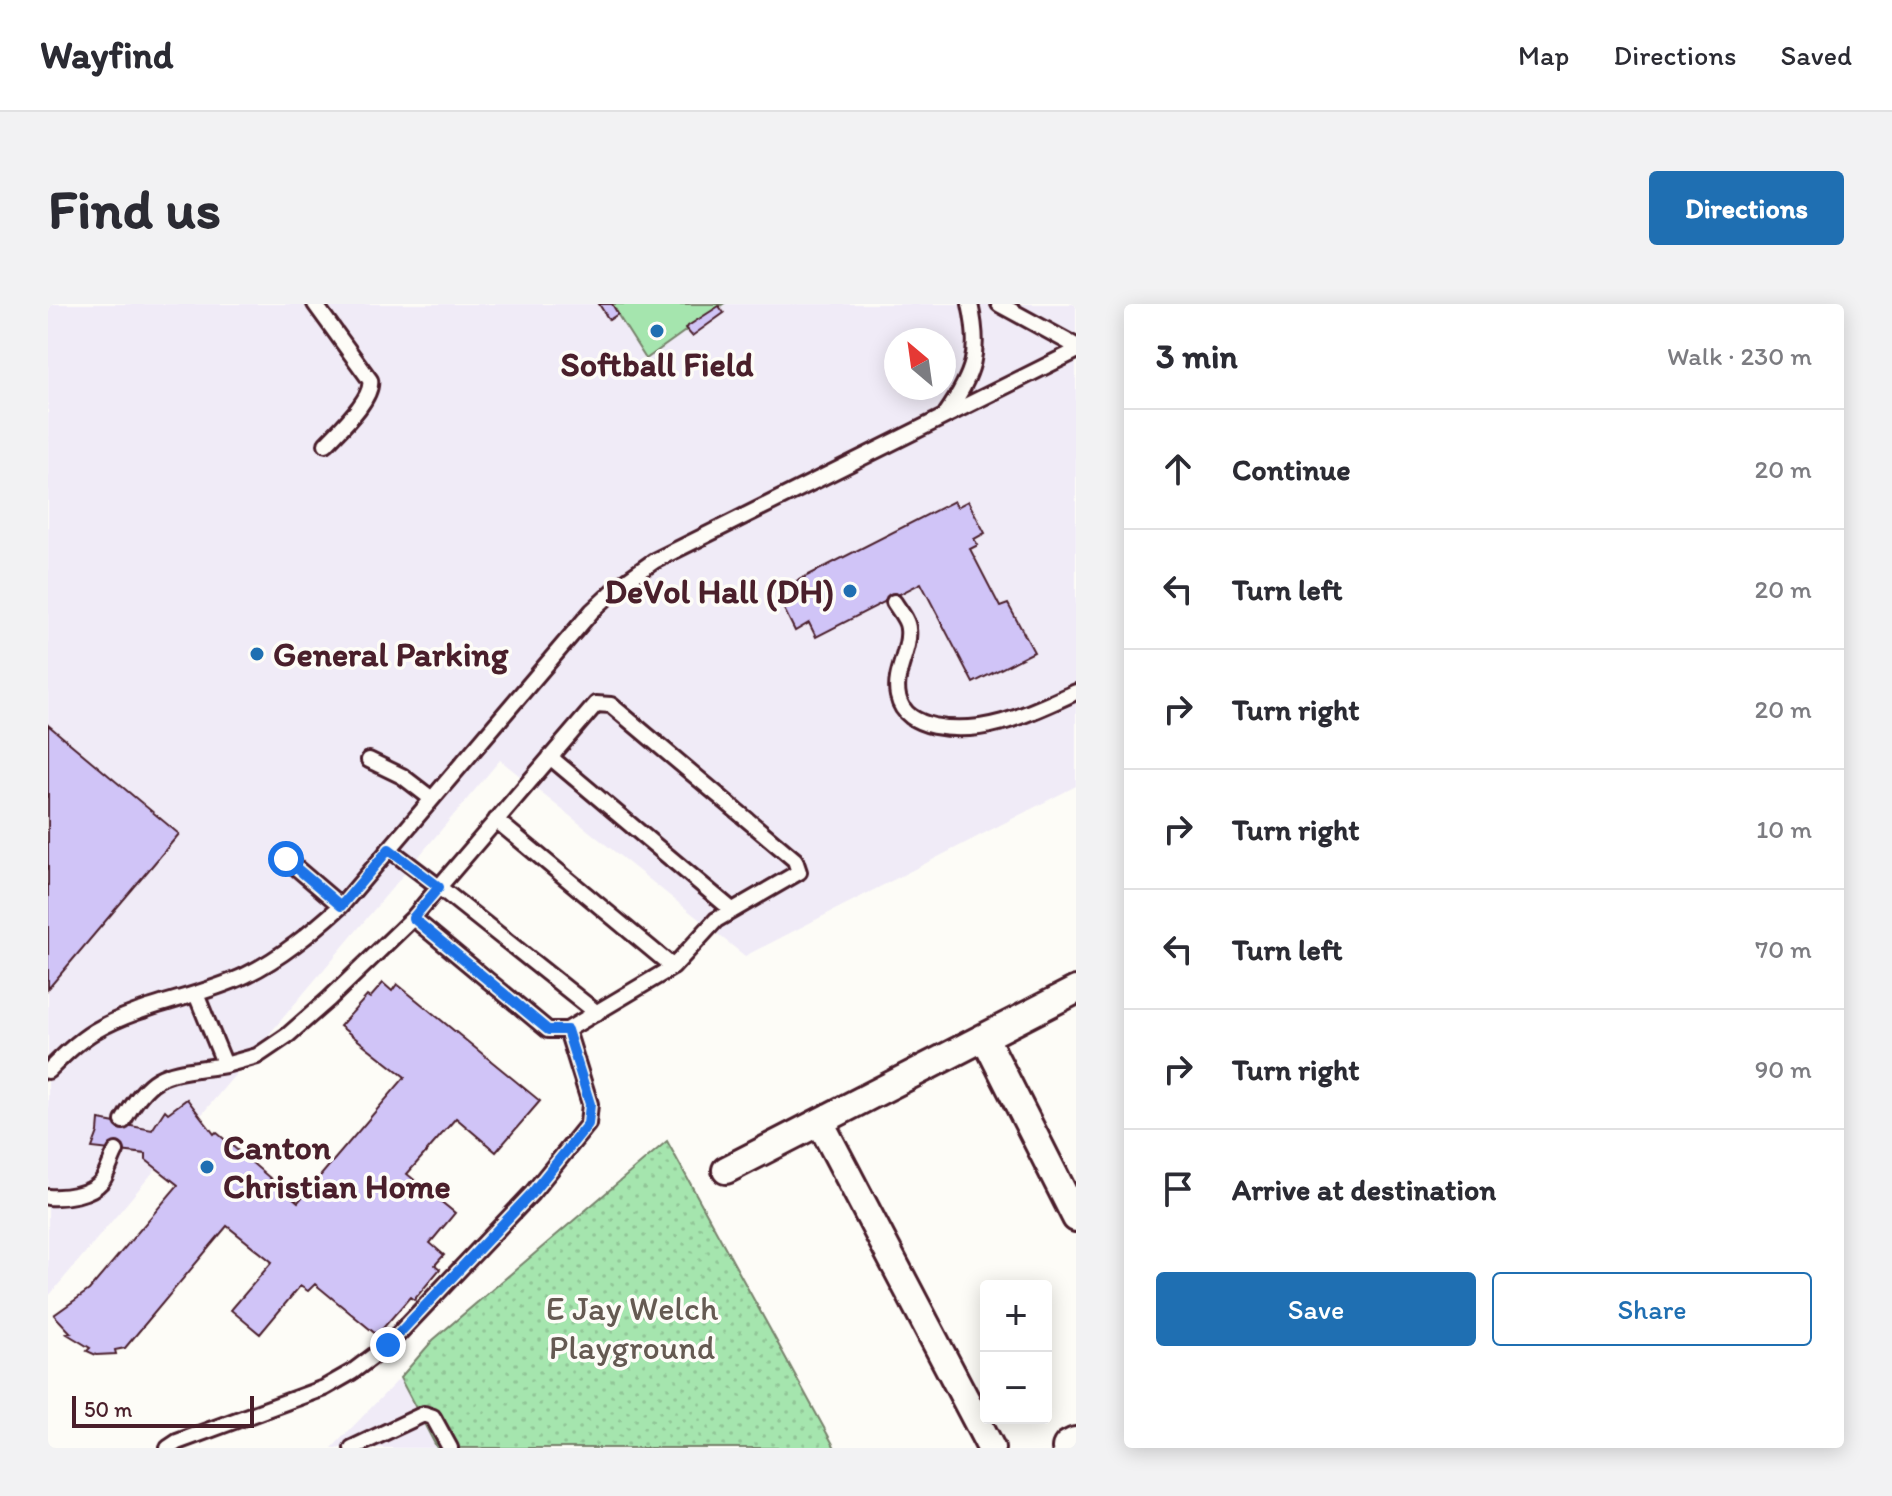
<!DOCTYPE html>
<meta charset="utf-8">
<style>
body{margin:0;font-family:Itim,sans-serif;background:#f2f2f3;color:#2b2b33}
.controls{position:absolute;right:24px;bottom:24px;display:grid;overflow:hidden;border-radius:8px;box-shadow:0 4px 20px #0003}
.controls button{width:72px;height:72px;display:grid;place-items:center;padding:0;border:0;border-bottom:2px solid #e1e1e2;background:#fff;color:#2b2b33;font:40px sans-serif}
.compass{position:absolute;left:836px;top:24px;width:72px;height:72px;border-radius:50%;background:#fff;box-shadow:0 4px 20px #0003;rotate:331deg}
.scale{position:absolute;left:24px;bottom:20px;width:182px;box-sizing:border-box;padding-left:8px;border:4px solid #4a1f2b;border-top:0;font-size:22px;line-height:28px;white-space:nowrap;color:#4a1f2b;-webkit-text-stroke:6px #fdfcf7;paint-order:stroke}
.stop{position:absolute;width:24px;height:24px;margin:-18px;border:6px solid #1a73e8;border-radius:50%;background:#fff}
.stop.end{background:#1a73e8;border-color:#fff;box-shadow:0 2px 8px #0008}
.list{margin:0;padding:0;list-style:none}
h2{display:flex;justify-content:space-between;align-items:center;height:104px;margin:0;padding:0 32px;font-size:34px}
h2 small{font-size:26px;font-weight:400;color:#7c7c81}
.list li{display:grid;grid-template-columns:52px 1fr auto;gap:24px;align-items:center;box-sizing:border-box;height:120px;padding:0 32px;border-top:2px solid #e1e1e2}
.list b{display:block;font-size:30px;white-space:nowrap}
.list em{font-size:26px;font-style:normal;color:#7c7c81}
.actions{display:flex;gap:16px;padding:24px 32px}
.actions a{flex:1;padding:18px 0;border:2px solid #1f6fb2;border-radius:8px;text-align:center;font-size:28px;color:#1f6fb2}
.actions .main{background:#1f6fb2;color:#fff}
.icon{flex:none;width:44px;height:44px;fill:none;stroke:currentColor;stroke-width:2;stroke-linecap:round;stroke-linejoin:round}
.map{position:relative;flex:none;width:1028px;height:1144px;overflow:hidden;border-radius:8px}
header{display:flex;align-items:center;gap:48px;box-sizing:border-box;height:112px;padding:0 40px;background:#fff;border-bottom:2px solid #e1e1e2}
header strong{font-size:38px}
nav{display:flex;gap:44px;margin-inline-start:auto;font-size:28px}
.intro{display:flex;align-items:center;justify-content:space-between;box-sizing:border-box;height:192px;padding:0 48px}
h1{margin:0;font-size:56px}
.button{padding:20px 36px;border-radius:8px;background:#1f6fb2;color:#fff;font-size:28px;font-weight:700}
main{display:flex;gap:48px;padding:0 48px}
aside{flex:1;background:#fff;border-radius:8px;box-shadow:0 4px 20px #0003}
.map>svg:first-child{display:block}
.built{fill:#f0ebf7;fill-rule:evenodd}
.grass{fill:#a5e5ae;stroke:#78826c;stroke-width:2}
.park{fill:url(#park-dots);stroke:#78826c;stroke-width:2}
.building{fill:#d0c4f7;stroke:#4a1f2b;stroke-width:2}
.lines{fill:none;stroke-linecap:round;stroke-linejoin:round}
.service-casing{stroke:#4a1f2b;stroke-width:20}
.minor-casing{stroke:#4a1f2b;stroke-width:32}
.tertiary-casing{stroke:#4a1f2b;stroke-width:40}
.service{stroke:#fdfcf7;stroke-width:14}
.minor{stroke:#fdfcf7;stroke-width:26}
.tertiary{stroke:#fdfcf7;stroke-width:34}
.route{stroke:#1a73e8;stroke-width:10}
.poi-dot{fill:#1f6fb2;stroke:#fdfcf7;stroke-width:3}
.labels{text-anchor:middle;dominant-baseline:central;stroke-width:7;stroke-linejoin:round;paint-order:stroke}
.poi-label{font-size:34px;font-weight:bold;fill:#4a1f2b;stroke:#fdfcf7;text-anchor:start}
.park-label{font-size:34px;fill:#655a52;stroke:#fdfcf7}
</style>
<header>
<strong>Wayfind</strong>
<nav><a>Map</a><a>Directions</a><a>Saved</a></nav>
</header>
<div class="intro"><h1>Find us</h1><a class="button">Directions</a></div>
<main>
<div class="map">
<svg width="1028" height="1144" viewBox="0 0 1028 1144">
<defs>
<pattern id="park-dots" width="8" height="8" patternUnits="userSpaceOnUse" patternTransform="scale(2)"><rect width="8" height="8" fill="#a5e5ae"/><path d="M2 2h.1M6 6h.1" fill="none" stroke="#90c496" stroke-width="1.8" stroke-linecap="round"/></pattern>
</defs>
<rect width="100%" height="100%" fill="#fdfcf7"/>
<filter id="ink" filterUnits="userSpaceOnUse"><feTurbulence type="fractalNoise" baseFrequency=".0125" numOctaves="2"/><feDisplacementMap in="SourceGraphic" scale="16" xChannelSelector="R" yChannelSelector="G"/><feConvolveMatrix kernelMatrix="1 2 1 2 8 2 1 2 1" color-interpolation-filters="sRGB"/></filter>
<g filter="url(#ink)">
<!-- built -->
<path class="built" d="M0,0H1028V482L697,652L452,456L0,993ZM848,36H896V84H848Z
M352,1074L389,1144H284Z"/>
<!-- grass -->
<path class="grass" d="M563,0H675L598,55Z"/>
<!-- park -->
<path class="park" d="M619,837L787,1144H389L352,1074L385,1036Z"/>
<!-- building -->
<path class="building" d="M551,0H564L570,10L561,16Z
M671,2L676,9L644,32L637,24Z
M906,197L909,203L920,197L937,229L926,235L930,241L922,245L952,303L960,300L986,348L925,379L873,279L768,333L761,319L747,327L733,299L747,292L741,281Z
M0,421L131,530L0,685Z
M335,679L344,687L349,680L492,797L448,848L408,814L359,870L407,909L382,939L396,951L387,961L392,965L366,996L362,993L329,1031L267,980L260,987L252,982L212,1030L183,1006L224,958L179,922L77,1044L67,1046L68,1050L48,1051L39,1047L42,1044L19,1030L23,1029L6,1011L41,986L130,881L98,856V850L44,844L50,828L51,816L104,826L117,806L120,809L139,795L166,830L168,828L250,898L357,773L292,722L319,692L322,694Z"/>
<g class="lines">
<!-- service casing -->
<g class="service-casing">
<path id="service" d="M267,0L322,76C326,94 291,126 278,140
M951,0L1028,42
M898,110C926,69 933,49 922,0
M846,298C850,305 860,316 860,325C863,346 845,369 850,392C854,411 869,418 886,422C938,432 982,409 1028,388
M502,453L684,606
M321,456L354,472L384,495
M448,516L625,663
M341,545L391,583L548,400L563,401L747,556L751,568L668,616L625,663L519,726H500L365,614
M238,555L293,602
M148,690L177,761L209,752L240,731L281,695L365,614L391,583L549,709
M0,767C15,752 29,738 47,727C93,700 150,694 198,671C233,654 264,628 293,602L544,307L571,282L606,257L1028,47
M75,817C105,764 120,770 177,761
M0,893C17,894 42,891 54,877C60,869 63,856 68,847
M120,1144L129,1138L276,1084L304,1068L340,1041L484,889L540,820L542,800L519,726
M304,1144L376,1110L385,1113L402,1144"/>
</g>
<!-- minor casing -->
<g class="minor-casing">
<path id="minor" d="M937,734L1028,914
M772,818L943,1144
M678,866L1028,686"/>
</g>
<!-- tertiary casing -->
<g class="tertiary-casing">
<path id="tertiary" d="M1022,1144L1028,1141"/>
</g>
<!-- service -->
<use href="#service" class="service"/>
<!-- minor -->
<use href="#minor" class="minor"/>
<!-- tertiary -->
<use href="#tertiary" class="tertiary"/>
</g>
</g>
<g class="lines" filter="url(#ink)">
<!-- route -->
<path class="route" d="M238,555L293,602L341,545L391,583L365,614L500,726H519L542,800L540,820L484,889L340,1041"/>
</g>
<!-- markers -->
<g class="poi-dot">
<circle cx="609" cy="27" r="8"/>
<circle cx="802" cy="287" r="8"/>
<circle cx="209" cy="350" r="8"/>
<circle cx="159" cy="863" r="8"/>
</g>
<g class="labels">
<!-- poi labels -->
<g class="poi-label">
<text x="609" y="60" text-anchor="middle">Softball Field</text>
<text x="786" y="287" text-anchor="end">DeVol Hall (DH)</text>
<text x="225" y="350">General Parking</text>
<text x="175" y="843">Canton<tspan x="175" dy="39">Christian Home</tspan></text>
</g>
<!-- park labels -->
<g class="park-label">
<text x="584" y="1004">E Jay Welch<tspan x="584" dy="39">Playground</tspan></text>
</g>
</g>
</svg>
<div class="controls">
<button>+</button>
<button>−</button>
</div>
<svg class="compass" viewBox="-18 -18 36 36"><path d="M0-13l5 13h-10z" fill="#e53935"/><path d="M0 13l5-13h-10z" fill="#7c7c81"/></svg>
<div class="scale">50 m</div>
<div class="stop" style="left:238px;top:555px"></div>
<div class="stop end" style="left:340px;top:1041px"></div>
</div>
<aside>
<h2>3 min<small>Walk · 230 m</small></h2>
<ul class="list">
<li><svg class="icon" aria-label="ahead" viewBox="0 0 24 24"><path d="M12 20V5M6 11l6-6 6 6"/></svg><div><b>Continue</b></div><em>20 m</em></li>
<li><svg class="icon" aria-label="left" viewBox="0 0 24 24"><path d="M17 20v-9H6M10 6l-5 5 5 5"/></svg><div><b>Turn left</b></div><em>20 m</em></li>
<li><svg class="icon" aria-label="right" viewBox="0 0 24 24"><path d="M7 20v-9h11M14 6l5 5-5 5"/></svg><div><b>Turn right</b></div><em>20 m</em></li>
<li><svg class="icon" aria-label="right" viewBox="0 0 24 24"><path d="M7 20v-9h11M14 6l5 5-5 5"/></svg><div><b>Turn right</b></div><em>10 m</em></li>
<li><svg class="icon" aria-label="left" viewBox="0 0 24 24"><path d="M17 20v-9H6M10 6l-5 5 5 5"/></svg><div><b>Turn left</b></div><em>70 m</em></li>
<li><svg class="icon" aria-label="right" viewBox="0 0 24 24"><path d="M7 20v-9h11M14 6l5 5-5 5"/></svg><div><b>Turn right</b></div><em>90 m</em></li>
<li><svg class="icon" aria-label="arrive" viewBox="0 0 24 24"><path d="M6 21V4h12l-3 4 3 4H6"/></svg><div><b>Arrive at destination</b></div></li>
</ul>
<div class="actions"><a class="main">Save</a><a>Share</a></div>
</aside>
</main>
